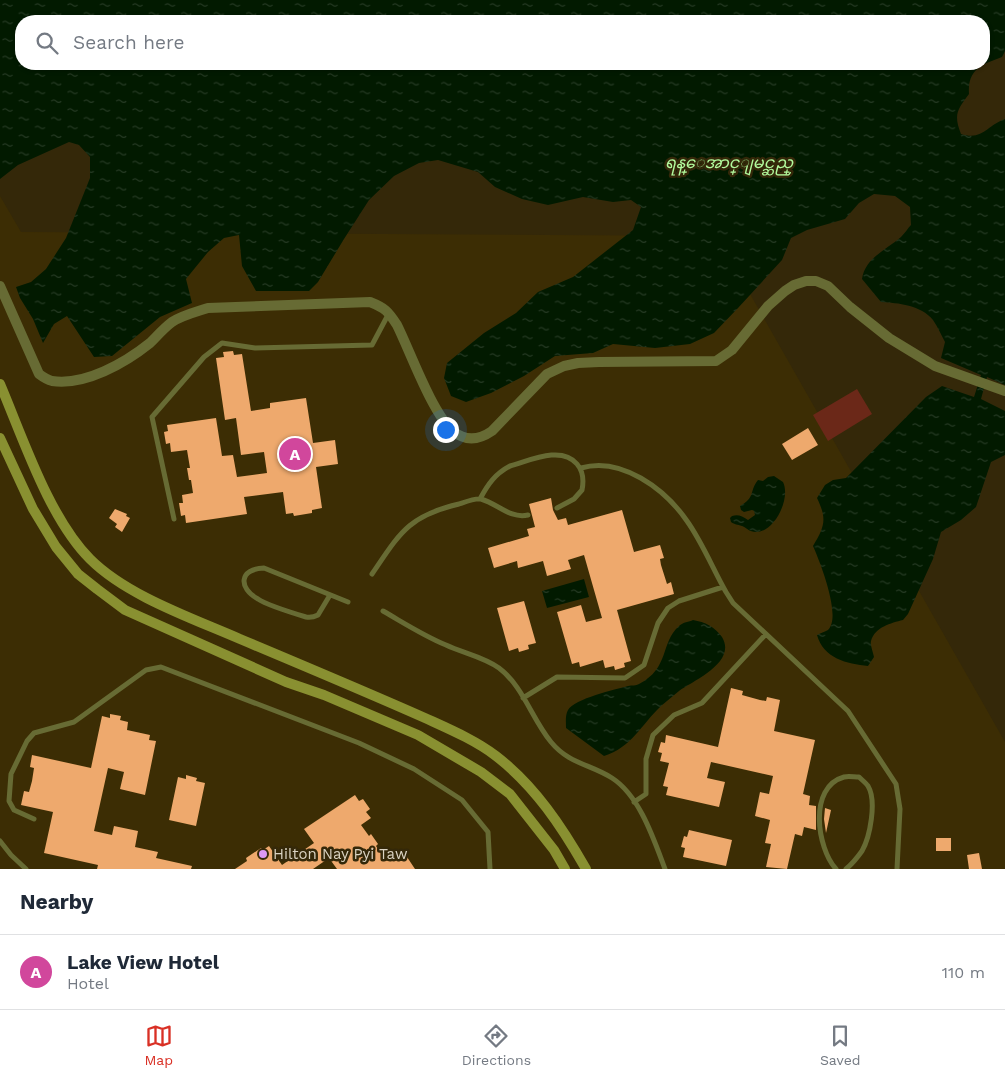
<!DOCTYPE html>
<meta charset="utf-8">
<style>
body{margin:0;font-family:"Work Sans","Noto Sans Myanmar",sans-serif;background:#f2f2f3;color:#1f2937}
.you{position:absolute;left:445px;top:429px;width:18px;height:18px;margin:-12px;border:4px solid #fff;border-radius:50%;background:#1a73e8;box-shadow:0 0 0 8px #1a73e833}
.badge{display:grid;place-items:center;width:32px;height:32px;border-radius:50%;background:#d93025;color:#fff;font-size:16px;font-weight:700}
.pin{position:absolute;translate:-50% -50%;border:2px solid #fff;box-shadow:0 1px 5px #0006}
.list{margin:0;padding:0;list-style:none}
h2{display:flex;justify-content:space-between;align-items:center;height:65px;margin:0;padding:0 20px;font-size:21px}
h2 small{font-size:16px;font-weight:400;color:#747a83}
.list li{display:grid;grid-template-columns:32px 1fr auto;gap:15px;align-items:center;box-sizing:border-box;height:75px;padding:0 20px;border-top:1px solid #e0e1e3}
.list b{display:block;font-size:19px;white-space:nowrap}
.list p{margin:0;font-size:16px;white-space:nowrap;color:#747a83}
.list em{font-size:16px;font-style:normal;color:#747a83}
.icon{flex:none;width:28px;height:28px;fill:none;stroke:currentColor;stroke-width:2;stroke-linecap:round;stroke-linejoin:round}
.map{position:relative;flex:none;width:1005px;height:869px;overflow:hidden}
.search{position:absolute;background:#fff;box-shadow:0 1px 4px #0004;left:15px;right:15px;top:15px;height:55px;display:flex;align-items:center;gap:12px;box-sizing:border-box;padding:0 18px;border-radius:20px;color:#747a83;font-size:19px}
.sheet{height:140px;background:#fff}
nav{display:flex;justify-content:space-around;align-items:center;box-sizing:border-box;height:70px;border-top:1px solid #e0e1e3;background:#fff;font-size:14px;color:#747a83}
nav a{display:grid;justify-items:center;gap:2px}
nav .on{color:#d93025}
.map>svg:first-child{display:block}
.built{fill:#3c2d04}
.pitch{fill:#6b2818}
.water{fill:url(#water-ripples)}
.building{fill:#eea96d}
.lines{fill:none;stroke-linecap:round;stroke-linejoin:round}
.service{stroke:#676b34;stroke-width:5}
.minor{stroke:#676b34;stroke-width:10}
.secondary{stroke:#899031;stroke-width:10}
.poi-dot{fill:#dd99f4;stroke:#342809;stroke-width:2}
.labels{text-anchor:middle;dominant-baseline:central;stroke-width:5;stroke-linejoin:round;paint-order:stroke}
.poi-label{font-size:15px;fill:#dad3c2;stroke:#342809;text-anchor:start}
.water-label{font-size:16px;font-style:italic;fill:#b2fa9d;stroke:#342809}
</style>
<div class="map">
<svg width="1005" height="869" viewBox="0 0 1005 869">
<defs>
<pattern id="water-ripples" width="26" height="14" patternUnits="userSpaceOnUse" patternTransform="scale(1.25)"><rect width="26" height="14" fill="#021a00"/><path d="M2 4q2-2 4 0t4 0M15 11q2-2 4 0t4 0" fill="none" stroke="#263a24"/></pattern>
</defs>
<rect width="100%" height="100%" fill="#342809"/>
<!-- built -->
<path class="built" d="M0,196L21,232L717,236L1005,742V869H0Z"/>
<!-- pitch -->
<path class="pitch" d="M857,389L872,414L828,441L813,415Z"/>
<!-- water -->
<path class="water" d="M0,0H1005V51L1002,57L984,64V21H21V64H983C972,72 968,80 969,94C958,109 953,114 961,134C983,141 987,125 1005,119V385L987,377L981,399L1005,411V455L991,462L976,507L961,520L941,532L933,559L908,614L903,620C891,623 875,627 871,641C870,645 873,652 874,657L868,666C847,664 823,658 817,635C820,633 825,632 828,630C842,617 820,562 813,546C825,526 827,519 817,498L825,485L833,480L846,478L926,397L942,386L974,397L981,375L941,358L945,342C941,335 938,327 933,320C921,305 898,303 881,302L862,279C865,258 886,250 901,237C905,233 908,228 911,225L910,207L895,196L874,194L859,203L845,219L807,230L791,238L782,260L738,308L714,333L690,344L655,348L613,344L593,353L555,356L524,376L491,393L466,402L451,396L444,378L447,363L484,333L516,313L538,292L573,277L633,230L641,207L631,200L613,202L583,197L548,205L522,199L495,187L478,172L438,160L419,163L394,176L369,200L344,239L318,282L309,291H256L242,266L239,235L224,238L208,252L186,279L192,303L160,317L112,356L94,357L67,316L54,324L43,343L33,319L20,298L16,287L31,282L46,269L66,238L90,178V157L79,145L69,142L18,165L0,179Z
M774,476L783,482C791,498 775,532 756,532C749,532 747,528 742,526C737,524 735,525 731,522L730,518L732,516C738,514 742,516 748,520L755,515L754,511L752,510L744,512L741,510L740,506C756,497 749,491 758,480L763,481L768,477Z
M584,579L589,597L547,608L542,591Z
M693,620C705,622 715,627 722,637C737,662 695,680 679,691C673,696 667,701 661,706C642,724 631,748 604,756L566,728C566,723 565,715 568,710C574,699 616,689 628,686C632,685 636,686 639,684C670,668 660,643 679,626C683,622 689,622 693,620Z"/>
<!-- building -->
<path class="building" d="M233,351L234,355L242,354L251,411L270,408V403L306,398L313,443L335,440L338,464L316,467L322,508L312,510V513L294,516L293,513L286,514L283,492L244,497L247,514L186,523L185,515L181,516L179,503H183L182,495L193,493L191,480H189L187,468H190L187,450L171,452L170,443L166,444L164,432L168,431L167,425L216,418L222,456L233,455L237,477L267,473L264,452L241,455L236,418L225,420L216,358L224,357L223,352Z
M808,428L818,445L792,460L782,444Z
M551,498L553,510L558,520L566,518L568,525L622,510L634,552L660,545L664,558L660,559L661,565L667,584L671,582L674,594L617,610L631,661L624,663L625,667L615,670L614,666L605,668L603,660L580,667L579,662L572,664L557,612L581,605L586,622L602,618L584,555L568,560L571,569L547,576L543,561L518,568L517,561L494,568L488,548L529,536L527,529L535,527L529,504Z
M115,509L127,514L126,516L130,518L122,532L115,527L117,524L109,518Z
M524,601L536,643L528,645L529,649L519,652L518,648L509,651L497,608Z
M731,688L743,691L742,695L760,700L766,701L767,697L780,700L774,731L815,740L803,794L810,796L809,805L816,806V830L804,827L802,836L795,834L787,869L766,867L771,844L765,843L770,820L755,816L760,792L769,794L773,776L711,762L707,778L725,782L719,807L666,795L668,787L663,786L669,763L660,761L662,753L658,752L661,742L665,743L666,735L718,747Z
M110,714L121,716L120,720L128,722L127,730L150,735L149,740L156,741L145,795L120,789L124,772L108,768L94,831L112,835L114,826L138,831L135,847L158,852L156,858L192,866L191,869H97L98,865L44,853L53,812L21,805L24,791L29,792L32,781L34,768L30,767L32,755L91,768L102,716L110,718Z
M186,775L197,778L196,781L205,783L196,826L169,820L178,777L186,779Z
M355,795L359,801L363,799L370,809L366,812L371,818L361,825L369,836L371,834L378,844L376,846L386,861L399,852L404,860L407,857L415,869H337L329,858L313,869H235L247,861L246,858L261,848L263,850L269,846L282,865L314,843L304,829Z
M825,808L831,810L826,833L824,819Z
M689,830L732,840L726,866L683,857L685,848L681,847L684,836L687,837Z
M936,838H951V851H936Z
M979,853L982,869H969L967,855Z"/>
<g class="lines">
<!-- service -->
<path class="service" d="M581,468C621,456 665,489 687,521C702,542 713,569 726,592L733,603L848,711L896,784L900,809L897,869
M480,499C488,484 495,474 510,466C529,461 561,445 577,464C583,471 584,480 582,490L574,499L557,508
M174,519L152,417L204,357L222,343L255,348L372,345L389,313
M372,574C400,533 408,516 459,504C465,502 475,498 481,499C498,504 510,519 528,515
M330,595L318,615C314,617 311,618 306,617C296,614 267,605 258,599C238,588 239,569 264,568L348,602
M383,611C404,623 424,636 446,645C463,653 484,657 499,668C523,686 532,719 551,742C569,764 590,764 612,778C640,796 654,840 665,869
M523,698L557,677L625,678L644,665L658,623L668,608L679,601L723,587
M634,802L646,794V759L653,735L674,715L702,703L766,634
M34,819L14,810L9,801L11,774L27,741L34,733L74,722L146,670L161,667L359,743L414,769L462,800L488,832L490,869
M0,841L11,855L26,869
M836,869C817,848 808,787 844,777C848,776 854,777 859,777C862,780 866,783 868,786C877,801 870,837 862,851C857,858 852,864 846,869"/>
<!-- minor -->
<path class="minor" d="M0,286L39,374C43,377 48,380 52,381C85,386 125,363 150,343C157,336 164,328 172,322C183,315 196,312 208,308L370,302C385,308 388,311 397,325C410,351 432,413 453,431C466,442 479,440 492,431L547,374L564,366L578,363L599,362L716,361L732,350L768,306L785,291L794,285L806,281H816L828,286L850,307L889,338L935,366L1005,391"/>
<!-- secondary -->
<path class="secondary" d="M0,384C23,438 49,518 90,559C127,596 192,618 240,639C302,665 364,691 425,718C449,729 475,740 496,756C535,786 562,827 586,869
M0,438L33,509L56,547L78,574L97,589L125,610L286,682L324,695L418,735L481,772L510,794L554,850L565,869"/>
</g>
<!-- markers -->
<circle class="poi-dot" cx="263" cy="854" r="5"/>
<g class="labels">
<!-- poi labels -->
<g class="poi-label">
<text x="273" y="854">Hilton Nay Pyi Taw</text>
</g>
<!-- water labels -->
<g class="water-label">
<text x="729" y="162">ရန္ေအာင္ျမင္ဆည္</text>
</g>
</g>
</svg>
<div class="you"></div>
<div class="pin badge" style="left:295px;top:454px;background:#d1479c">A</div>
<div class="search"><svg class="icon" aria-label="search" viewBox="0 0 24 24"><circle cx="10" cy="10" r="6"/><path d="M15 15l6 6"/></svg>Search here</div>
</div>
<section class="sheet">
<h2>Nearby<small></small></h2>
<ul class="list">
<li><span class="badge" style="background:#d1479c">A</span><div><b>Lake View Hotel</b><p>Hotel</p></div><em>110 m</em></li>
</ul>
</section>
<nav>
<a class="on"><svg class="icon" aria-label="map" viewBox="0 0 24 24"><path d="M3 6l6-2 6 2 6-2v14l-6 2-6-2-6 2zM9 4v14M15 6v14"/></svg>Map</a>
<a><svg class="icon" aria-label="directions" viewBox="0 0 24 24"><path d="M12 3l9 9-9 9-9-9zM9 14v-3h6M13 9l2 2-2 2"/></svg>Directions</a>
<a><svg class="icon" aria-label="saved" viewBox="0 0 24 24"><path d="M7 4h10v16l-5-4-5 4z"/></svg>Saved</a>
</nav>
